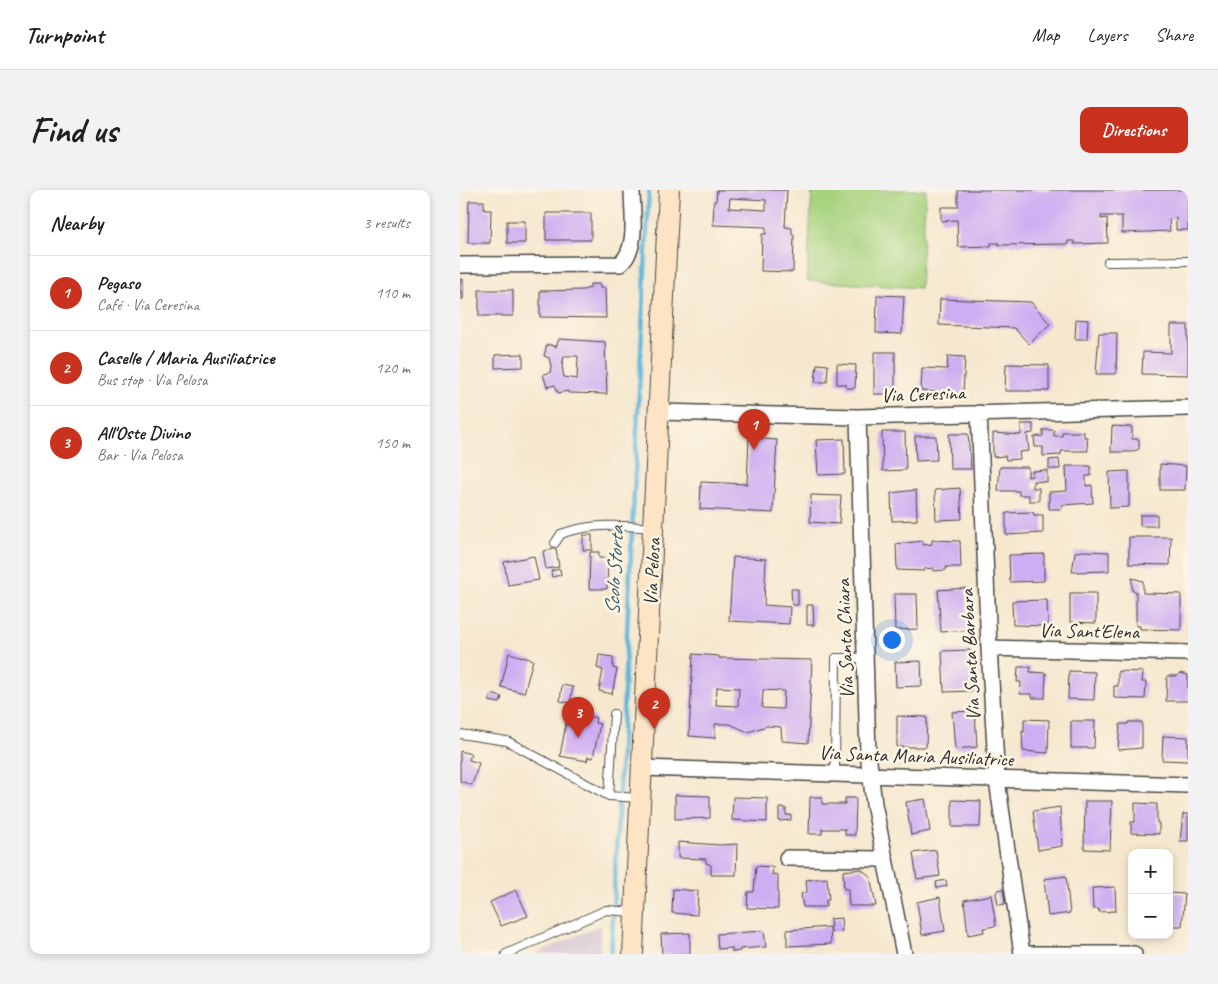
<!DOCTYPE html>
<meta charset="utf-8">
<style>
body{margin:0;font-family:Caveat,sans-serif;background:#f2f2f2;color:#202124}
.controls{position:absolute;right:15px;bottom:15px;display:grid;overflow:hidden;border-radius:10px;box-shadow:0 2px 8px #0003}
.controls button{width:45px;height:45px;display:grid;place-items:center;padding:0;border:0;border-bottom:1px solid #e0e0e0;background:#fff;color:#202124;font:25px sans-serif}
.you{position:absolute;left:431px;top:449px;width:18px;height:18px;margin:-12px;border:4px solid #fff;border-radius:50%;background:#1a73e8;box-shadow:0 0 0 8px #1a73e833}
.badge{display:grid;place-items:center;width:32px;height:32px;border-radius:50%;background:#c8321e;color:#fff;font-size:16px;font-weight:700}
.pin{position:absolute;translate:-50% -41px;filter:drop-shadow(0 1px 2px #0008)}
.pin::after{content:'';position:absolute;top:26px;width:18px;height:15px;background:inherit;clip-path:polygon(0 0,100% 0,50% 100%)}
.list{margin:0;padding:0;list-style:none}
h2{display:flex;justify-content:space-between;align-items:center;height:65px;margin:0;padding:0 20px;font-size:21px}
h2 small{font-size:16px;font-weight:400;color:#757577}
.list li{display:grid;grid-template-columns:32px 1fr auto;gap:15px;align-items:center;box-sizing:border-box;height:75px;padding:0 20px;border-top:1px solid #e0e0e0}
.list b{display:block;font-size:19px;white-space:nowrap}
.list p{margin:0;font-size:16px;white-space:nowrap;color:#757577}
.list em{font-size:16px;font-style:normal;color:#757577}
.map{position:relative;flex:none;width:728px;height:764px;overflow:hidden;border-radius:10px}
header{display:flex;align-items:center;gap:30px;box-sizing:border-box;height:70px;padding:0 25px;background:#fff;border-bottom:1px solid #e0e0e0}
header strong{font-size:24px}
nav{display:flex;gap:28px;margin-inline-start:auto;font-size:18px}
.intro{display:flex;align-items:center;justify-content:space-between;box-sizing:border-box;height:120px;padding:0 30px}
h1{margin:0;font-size:35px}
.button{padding:12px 22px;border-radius:10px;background:#c8321e;color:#fff;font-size:18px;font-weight:700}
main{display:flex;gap:30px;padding:0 30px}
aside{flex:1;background:#fff;border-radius:10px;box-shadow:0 2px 8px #0003}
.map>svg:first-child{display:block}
.industrial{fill:#cebed1}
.green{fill:#a7d380;stroke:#697f56}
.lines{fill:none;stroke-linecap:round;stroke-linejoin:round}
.stream{stroke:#5bb6d9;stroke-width:4.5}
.building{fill:#ceadf2;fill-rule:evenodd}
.lane-casing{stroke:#494744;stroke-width:10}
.street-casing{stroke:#494744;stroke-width:18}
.secondary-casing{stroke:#494744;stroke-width:22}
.lane{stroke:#fff;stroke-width:8}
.street{stroke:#fff;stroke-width:15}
.secondary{stroke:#fee4c5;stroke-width:20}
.labels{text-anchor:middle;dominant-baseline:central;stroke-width:5;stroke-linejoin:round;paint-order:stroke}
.street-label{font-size:20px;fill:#2b2b2b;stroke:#fcf5e5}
.water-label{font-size:21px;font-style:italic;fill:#3c5c68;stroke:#fcf5e5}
</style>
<header>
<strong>Turnpoint</strong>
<nav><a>Map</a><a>Layers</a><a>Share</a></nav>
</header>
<div class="intro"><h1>Find us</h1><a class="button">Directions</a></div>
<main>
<aside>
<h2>Nearby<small>3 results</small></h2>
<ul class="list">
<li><span class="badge">1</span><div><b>Pegaso</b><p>Café · Via Ceresina</p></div><em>110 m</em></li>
<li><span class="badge">2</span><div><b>Caselle / Maria Ausiliatrice</b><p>Bus stop · Via Pelosa</p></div><em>120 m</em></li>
<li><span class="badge">3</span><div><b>All'Oste Divino</b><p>Bar · Via Pelosa</p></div><em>150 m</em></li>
</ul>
</aside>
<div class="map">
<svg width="728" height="764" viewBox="0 0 728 764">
<rect width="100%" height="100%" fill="#fcf5e5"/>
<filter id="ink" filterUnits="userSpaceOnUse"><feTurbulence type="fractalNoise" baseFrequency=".02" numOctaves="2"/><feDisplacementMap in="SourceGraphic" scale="10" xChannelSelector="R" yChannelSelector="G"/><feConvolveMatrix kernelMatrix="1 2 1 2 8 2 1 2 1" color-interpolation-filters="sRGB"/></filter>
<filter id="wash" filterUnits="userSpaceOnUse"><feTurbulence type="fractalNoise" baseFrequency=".0096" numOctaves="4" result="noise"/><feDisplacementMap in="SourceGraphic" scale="20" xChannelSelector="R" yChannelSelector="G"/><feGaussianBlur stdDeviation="1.12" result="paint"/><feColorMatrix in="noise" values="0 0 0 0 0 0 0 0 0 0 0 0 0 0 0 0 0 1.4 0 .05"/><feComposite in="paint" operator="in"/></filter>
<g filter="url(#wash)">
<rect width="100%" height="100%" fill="#f6e8cf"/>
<!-- industrial -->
<path class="industrial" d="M141,735L140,764H75Z"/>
<!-- green -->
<path class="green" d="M352,0H466L460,98L347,91Z"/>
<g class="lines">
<!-- stream -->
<path class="stream" d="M151,764L189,0"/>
</g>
<g id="blocks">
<!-- building -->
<path class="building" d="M257,0H327L325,37L332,38V45H334L333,82L301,81L302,44H306V37L253,35L254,11H256ZM270,8L306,10V20L269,18Z
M498,0H728V40H716V28L709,29L710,41L662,43V26H641V29L647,28L648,53L614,54V51H608V54L539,55V53H531V56L498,57L497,30L481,31V17H498Z
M9,11H24V20H31L30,53H8Z
M86,23H131V50H86Z
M47,31H65V53H47Z
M0,89H3V109H0Z
M130,94H140V98H145L146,128L80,127V101L123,100L130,98Z
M19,100H53V126H19Z
M417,105L444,106L442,144L416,143Z
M480,109L571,112L590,134L569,154L554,138L479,135Z
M616,129L628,130L627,149H615Z
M711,135H728V185L682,184L683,162L711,163Z
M639,143H657L656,184H636Z
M99,149L145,152L147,204L108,203V201L98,203L95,195L87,197L83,184L90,183L91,176L89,168L84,166L87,154L96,157ZM104,166H118L117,189L104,187L102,176Z
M414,162H435V204H414Z
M63,164V177L35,178V165Z
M488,166L505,167L503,203L461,201L462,178L487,179Z
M357,174L368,175L367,192H355Z
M377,174L396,175L395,198H386V194H377Z
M546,174L589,175V201H545Z
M561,234H573V243L567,244L569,261L559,262L560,269L546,270L545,266L533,267V243L561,245Z
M652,236L672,237V249H679V259L672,262H651Z
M583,240H594V246H602V242H624V247H627L628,261H601V265L583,266V257H575L574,247L583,246Z
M422,242H445L446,280L423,281Z
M489,244H508L511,279H490Z
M455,246H476L477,270L456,271Z
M289,248L317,250L313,323L240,319L241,292L287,294Z
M384,249L385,284L358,285L356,250Z
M599,269L600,279H589V270Z
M700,274L726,276L725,300H700Z
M606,276H631V286H626V296L632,295L633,313L602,315V319H589V302L607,301Z
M540,277H568V287L572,286V281L587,280V292L573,291V298H579V311H569V305H559V301H538Z
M669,281V317L650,318L649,282Z
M500,298L502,329L476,330L475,300Z
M456,300L457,330L432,331L431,303Z
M351,305L381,306L379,334L350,332Z
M573,322L574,325H583V343L546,345V323Z
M680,325H697V336H680Z
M123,345H132V360H123Z
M669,347H711L710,375L669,374Z
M472,350L500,351L501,377H486V380L473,381V378L464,379V381L437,380L436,354L463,351V355L472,354Z
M96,359L99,377L86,379L83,361Z
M623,361L649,362V381L612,382L615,362Z
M130,362H139V368H148L147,399H129Z
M584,364V391L550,392L549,365Z
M74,366L79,390L48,395L44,372Z
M273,367L306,369L304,415L330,417L329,434L269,431Z
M100,379L101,385L92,387L91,381Z
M672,388L683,391V403L721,404V440L680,439V436H676V401H672Z
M506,398L509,440L481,442L478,400Z
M331,399H338V415H332Z
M610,403H636V433L610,432Z
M434,404H457L458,439L435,440Z
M587,410L588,436L553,435L552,411Z
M347,415H353L354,435H347Z
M510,460L512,501L484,502L482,461Z
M49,463L73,470L64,503L41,497Z
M233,464L259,466V468L352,470L348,553L322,551L321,537L307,536L288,542L270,534H255V548L229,546ZM257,497L279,498L278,516L256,515ZM303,500L324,501L323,519L302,518Z
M139,465L153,467V478L157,479L152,504L139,501L143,480L137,478Z
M461,471L462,496L436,497L435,472Z
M558,477H571L570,482L586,483L585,508H572V504H560L561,492H557Z
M609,481L635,482L634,510L608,509Z
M658,481L683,482L682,492H686L685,509L654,508V496H658Z
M721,483L728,485V511H706L707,486H717Z
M102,495L113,497L110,513L100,511Z
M31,504L42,507L40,513L29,511Z
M515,521L517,557L495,559L492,522Z
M108,522L136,528L135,533L140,534L133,568L128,567L127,571L100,566Z
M437,526L467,527L466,557H437Z
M564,529L589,530L588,563L563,561L562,541L564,542Z
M611,531H635L634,558H611Z
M668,532H682V558L658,560L660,534H668Z
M703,546L728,547V571L702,570Z
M0,561L11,564L9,570L19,573L12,595L0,591Z
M215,605L250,606V628L215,629Z
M273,607L307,608V632L272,630Z
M350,607H362V614H385V608H396L395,645H385V639H362V644H349Z
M465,609L470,641L451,645L446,612Z
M492,610L521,611L520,637H492Z
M625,611H652L650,660L624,659Z
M675,613L697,614V633H699V644L671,643V632H675Z
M600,617L602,656L578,660L573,621Z
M319,618H326V625H331V630L319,631Z
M723,624H728V651H720Z
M218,652L260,655L277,654L276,685H251V675L246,673V669L218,668Z
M476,660L480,686L457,689L453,663Z
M296,676L313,677L312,684L318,685V719L287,718L288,702H294Z
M401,679L410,686L416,716H389L388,699H384L383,681Z
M606,686L610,723L588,726L584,689Z
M367,688L369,710H366V717H343L341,704L347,702L346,690Z
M486,690L487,696L477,698L476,692Z
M655,697L656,721L639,722V719H633L632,698Z
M213,699L238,701L237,725L212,723Z
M543,699L545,714L538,715L536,703L538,700Z
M56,700L68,726L41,736L30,712Z
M709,703L725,704L722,736H712L713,727L709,726Z
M531,705L536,736L523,738L524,742L508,745L504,710Z
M480,707L485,741L462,745L457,712Z
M381,728L382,741L371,742L370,729Z
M370,737L371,754L327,756V740Z
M304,741L306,757L280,759V761L272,762V758L258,759L257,744Z
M230,743V764H202L201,744Z"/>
</g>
</g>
<g filter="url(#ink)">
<use href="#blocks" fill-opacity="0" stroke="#494744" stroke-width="1"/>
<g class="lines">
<!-- lane casing -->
<g class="lane-casing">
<path id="lane" d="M648,72L728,71
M95,353L101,344C131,333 160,335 192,338
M0,544L47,551L149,606L179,608
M375,583L376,468H405
M149,606L154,524
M46,764L146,720L174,722"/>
</g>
<!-- street casing -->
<g class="street-casing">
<path id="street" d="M0,75L160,74C179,59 172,22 172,0
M199,222L398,227L728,218
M519,223L529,458L537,590L562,764
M398,227L408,563L414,614L444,764
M529,458L728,463
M182,578L728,595
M327,668L424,669
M567,764H674"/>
</g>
<!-- secondary casing -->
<g class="secondary-casing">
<path id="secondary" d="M173,764L209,0"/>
</g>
<!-- lane -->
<use href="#lane" class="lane"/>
<!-- street -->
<use href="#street" class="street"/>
<!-- secondary -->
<use href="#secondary" class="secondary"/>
</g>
</g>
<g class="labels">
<!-- street labels -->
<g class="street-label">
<text transform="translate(463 204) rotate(-2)">Via Ceresina</text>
<text transform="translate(192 382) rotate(-87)">Via Pelosa</text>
<text transform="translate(629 441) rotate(1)">Via Sant'Elena</text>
<text transform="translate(385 449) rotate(-92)">Via Santa Chiara</text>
<text transform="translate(510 465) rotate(-93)">Via Santa Barbara</text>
<text transform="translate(456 566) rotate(2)">Via Santa Maria Ausiliatrice</text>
</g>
<!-- water labels -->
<g class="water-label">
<text transform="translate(154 381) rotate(-87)">Scolo Storta</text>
</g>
</g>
</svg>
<div class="controls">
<button>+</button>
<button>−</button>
</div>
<div class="you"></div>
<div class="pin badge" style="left:294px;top:260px">1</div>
<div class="pin badge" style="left:194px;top:539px">2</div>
<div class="pin badge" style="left:118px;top:548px">3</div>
</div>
</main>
